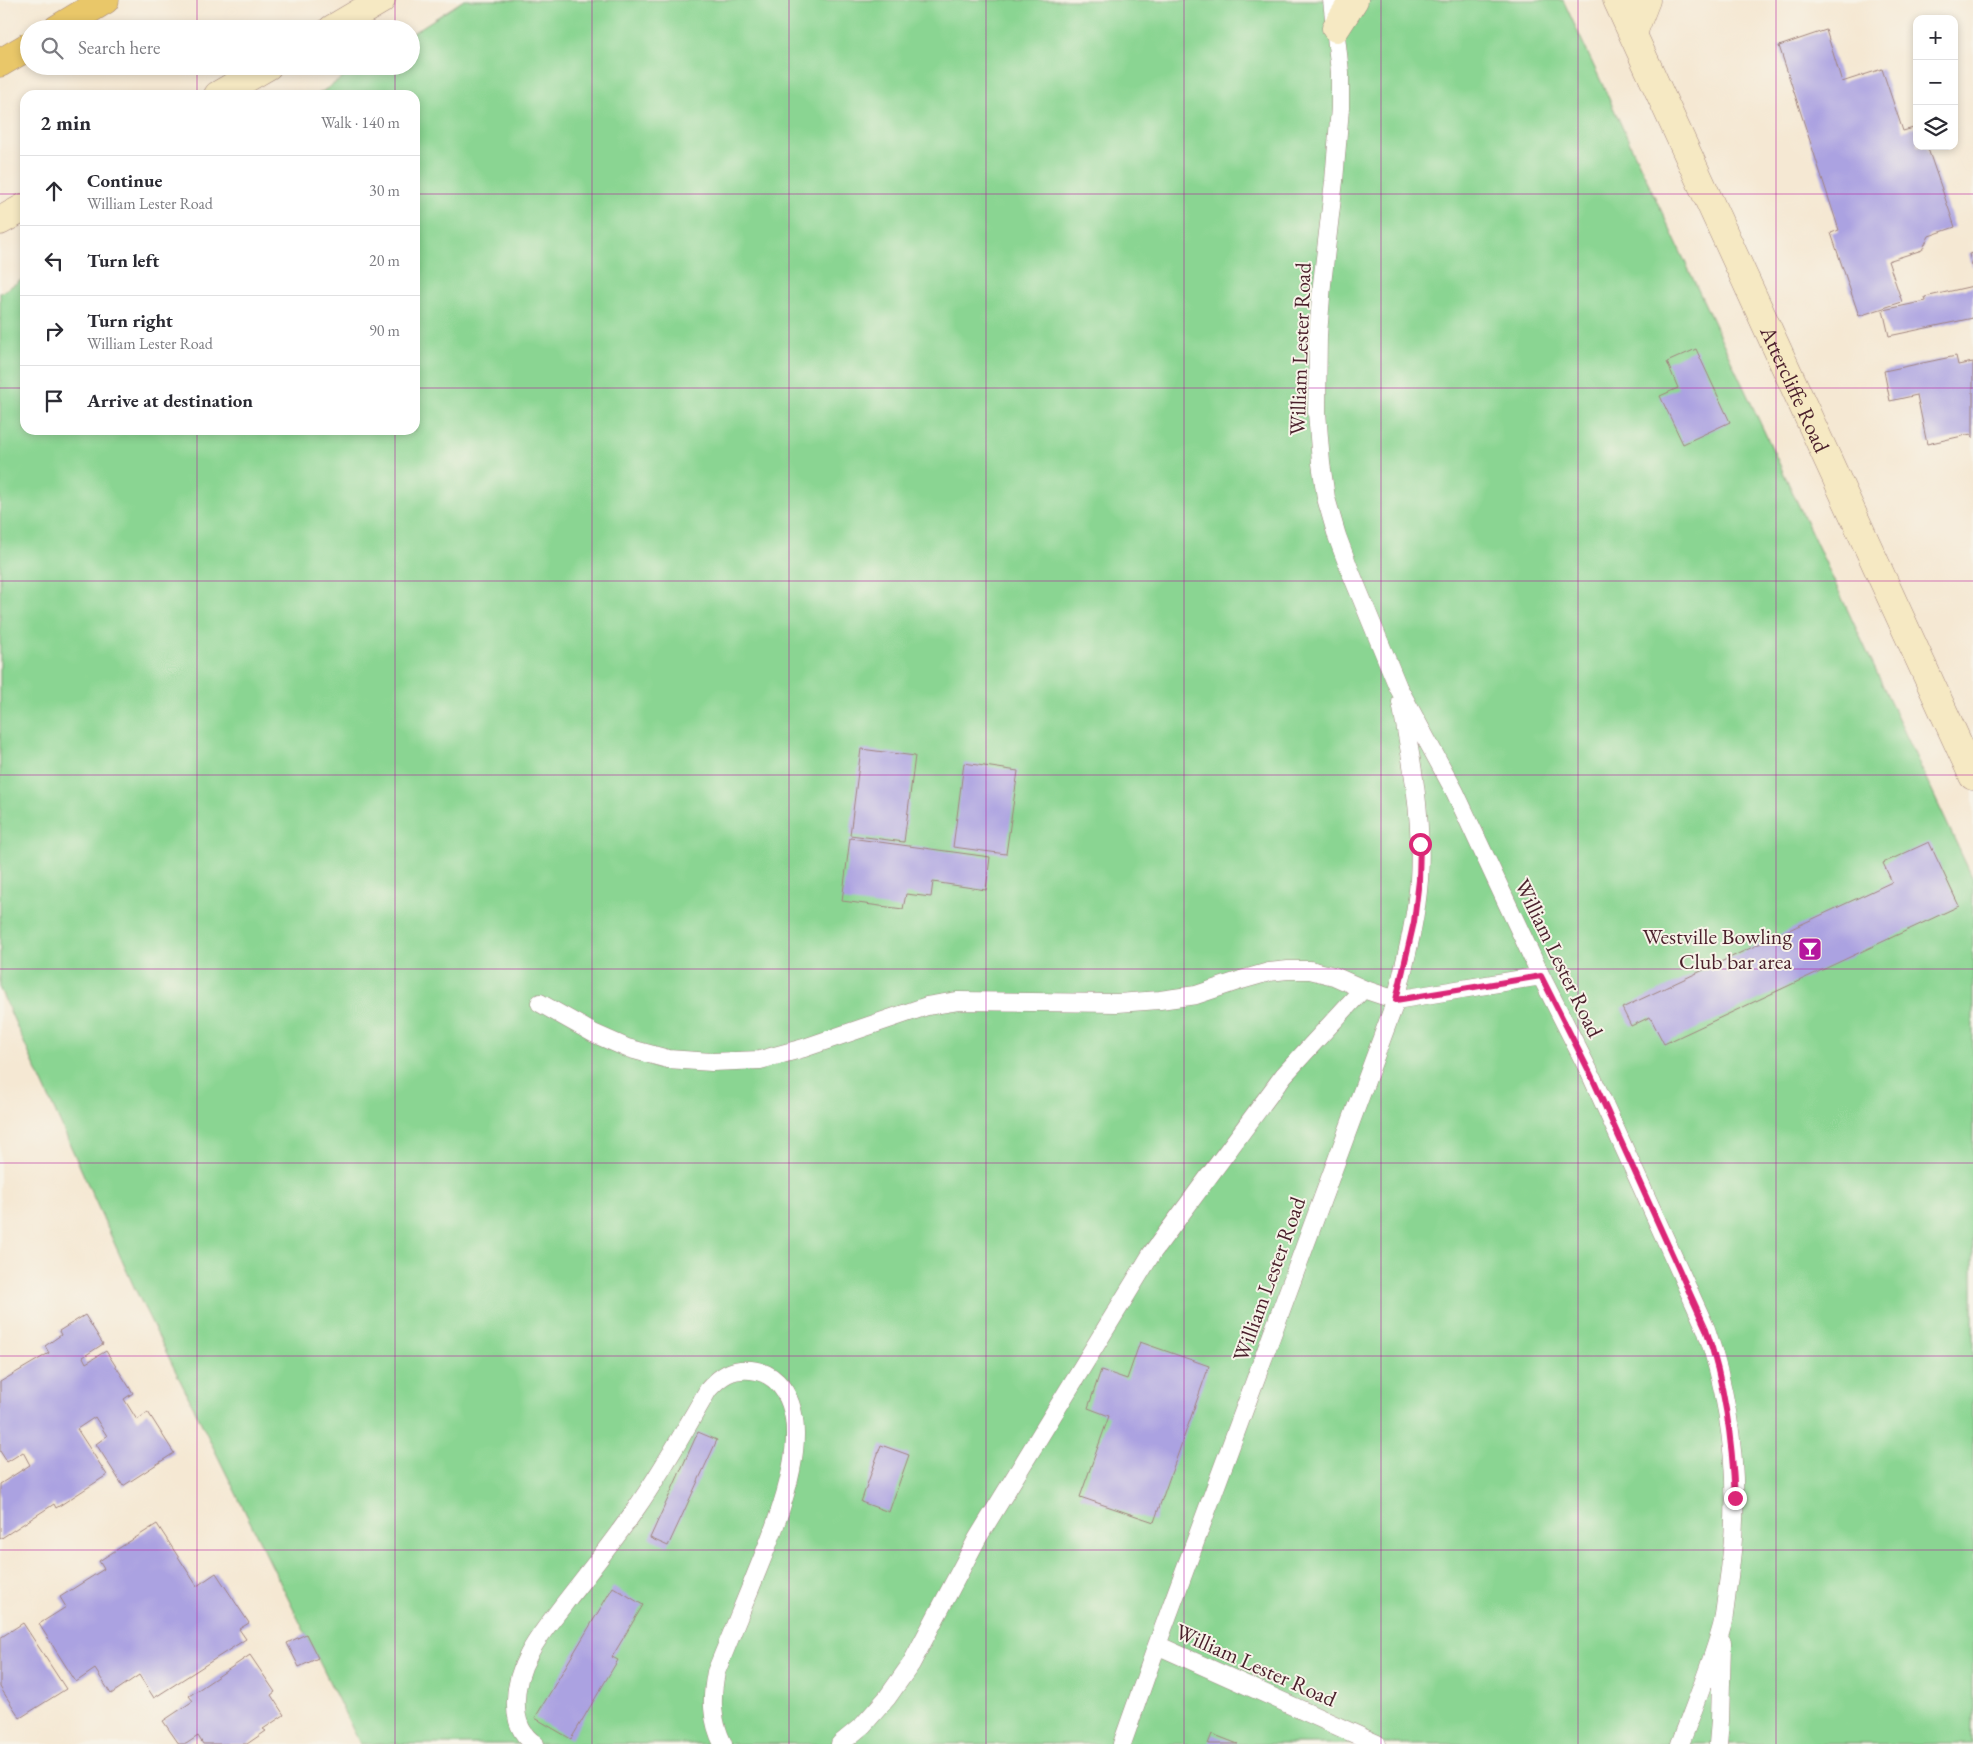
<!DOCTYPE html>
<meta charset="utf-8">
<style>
body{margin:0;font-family:"EB Garamond",serif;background:#f2f2f3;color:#2b2b33}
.controls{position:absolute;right:15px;top:15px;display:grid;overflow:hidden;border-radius:10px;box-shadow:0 2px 8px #0003}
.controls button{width:45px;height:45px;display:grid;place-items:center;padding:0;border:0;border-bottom:1px solid #e1e1e2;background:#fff;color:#2b2b33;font:25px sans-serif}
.stop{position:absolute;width:15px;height:15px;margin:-11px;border:4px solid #db2777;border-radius:50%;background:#fff}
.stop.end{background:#db2777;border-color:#fff;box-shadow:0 1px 5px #0008}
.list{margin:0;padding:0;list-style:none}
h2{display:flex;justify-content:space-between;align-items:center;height:65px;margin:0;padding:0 20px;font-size:21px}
h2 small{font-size:16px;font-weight:400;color:#7c7c81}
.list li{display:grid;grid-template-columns:32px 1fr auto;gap:15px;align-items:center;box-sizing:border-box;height:70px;padding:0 20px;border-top:1px solid #e1e1e2}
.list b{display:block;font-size:19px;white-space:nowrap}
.list p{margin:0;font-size:16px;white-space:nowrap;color:#7c7c81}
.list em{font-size:16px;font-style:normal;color:#7c7c81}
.icon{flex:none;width:28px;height:28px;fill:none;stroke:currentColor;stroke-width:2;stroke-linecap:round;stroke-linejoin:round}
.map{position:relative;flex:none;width:1973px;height:1744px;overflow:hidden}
.search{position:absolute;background:#fff;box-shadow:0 2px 8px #0003;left:20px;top:20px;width:400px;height:55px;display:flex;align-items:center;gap:12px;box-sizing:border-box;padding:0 18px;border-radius:28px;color:#7c7c81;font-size:19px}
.panel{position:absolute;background:#fff;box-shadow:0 2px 8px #0003;left:20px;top:90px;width:400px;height:345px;border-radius:15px}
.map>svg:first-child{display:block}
.green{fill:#8ad592;stroke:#6a7a5e}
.building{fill:#aba2e1}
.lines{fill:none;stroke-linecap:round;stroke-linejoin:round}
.service-casing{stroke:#a0847f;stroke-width:19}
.secondary-casing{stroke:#a0847f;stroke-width:29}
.motorway-casing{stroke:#a0847f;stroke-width:29}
.service{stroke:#fff;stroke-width:18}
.secondary{stroke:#f6e9c3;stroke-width:28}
.motorway{stroke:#e9c769;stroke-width:28}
.route{stroke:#db2777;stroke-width:6}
.grid{fill:none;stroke:#b5179e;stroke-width:1;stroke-opacity:0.55}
.labels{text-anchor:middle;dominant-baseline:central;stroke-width:4;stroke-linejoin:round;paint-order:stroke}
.street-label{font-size:22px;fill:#4a1f2b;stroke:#f7f3e8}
.poi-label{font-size:22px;fill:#4a1f2b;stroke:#f7f3e8;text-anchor:end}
</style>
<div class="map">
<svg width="1973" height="1744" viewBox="0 0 1973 1744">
<rect width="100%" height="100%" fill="#f7f3e8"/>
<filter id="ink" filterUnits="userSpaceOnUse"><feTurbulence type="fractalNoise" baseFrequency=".02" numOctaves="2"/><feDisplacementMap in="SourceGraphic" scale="10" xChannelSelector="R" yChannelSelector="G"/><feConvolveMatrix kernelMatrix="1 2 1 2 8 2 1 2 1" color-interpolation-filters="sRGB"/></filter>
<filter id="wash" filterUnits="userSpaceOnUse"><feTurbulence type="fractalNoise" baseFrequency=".0096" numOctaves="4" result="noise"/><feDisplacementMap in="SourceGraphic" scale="20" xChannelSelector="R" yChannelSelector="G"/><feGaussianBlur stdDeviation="1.12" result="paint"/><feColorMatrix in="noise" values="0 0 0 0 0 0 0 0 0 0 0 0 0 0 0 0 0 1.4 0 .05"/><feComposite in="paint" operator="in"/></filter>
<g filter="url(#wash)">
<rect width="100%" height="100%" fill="#f5e8d3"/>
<!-- green -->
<path class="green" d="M464,0H1563L1973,879V1744H360L134,1287L0,989V293L25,278V430H415V95H317L361,66H411V34Z"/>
<g id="blocks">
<!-- building -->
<path class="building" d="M1826,30L1842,82L1882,69L1903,131L1917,127V146H1927L1955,227L1929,236L1922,250L1888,261L1902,302L1859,316L1831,233L1839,230L1779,46Z
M1973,253V266H1972L1969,254Z
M1973,286V318L1889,336L1883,310L1926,301L1925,297Z
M1696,349L1730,422L1683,444L1660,396L1678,388L1667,362Z
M1956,356L1958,365L1973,362V438L1971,434L1927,444L1917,395L1890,401L1884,371Z
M861,749L915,756L904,842L850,835Z
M964,763L1018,771L1006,854L953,847Z
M850,838L990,857L986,890L933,882L931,897L906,894L903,909L842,901Z
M1929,842L1959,906L1664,1044L1650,1017L1631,1026L1622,1008L1892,882L1883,863Z
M85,1315L103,1344L83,1357L86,1363L106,1351L133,1393L124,1399L137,1420L148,1412L174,1453L123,1486L96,1444L107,1436L95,1417L77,1429L107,1475L56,1508L54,1504L0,1539V1484L30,1465L23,1452L7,1462L0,1451V1382L49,1353L45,1346L61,1335L59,1331Z
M1140,1342L1209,1366L1154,1522L1080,1497L1109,1416L1088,1408L1101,1370L1127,1379Z
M698,1432L717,1440L668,1546L650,1538Z
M881,1445L909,1455L889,1512L861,1502Z
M157,1524L197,1586L216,1573L249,1623L239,1629L246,1639L154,1698L139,1675L111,1694L95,1669L76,1682L39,1624L66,1607L60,1597L104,1569L99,1561Z
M613,1587L643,1605L612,1657L618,1660L571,1739L535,1718Z
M23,1623L66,1689L20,1718L0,1687V1638Z
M306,1634L318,1658L299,1667L287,1643Z
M250,1655L275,1692L271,1695L284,1715L263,1729L266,1731L247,1744H203L198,1736L186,1744H179L163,1721L193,1701L189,1696Z
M1212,1734L1238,1744H1208Z"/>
</g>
</g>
<g filter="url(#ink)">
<use href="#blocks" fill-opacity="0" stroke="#a0847f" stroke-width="1"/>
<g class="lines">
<!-- service casing -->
<g class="service-casing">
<path id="service" d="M1332,0L1340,72V108L1334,181L1322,284L1318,335L1317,412L1321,463L1326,498L1337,536L1349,568L1398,687L1455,792L1541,976L1590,1073L1706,1329C1734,1411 1741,1498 1728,1584C1726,1598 1725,1612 1722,1626C1711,1666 1695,1705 1680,1744
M540,1003L593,1033L627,1048L668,1059L712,1062L760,1060L804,1048L927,1006L958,1001L1117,1003L1160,1000L1196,995L1241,980L1269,972L1288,970H1310L1334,976L1363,989L1396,1000L1541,976
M1157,1645L1377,1744
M535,1744C506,1726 515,1679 529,1654C538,1636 552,1620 564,1604C588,1573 613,1542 635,1510C662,1472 685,1430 708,1390C720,1376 732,1368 751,1370C761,1371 770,1375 777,1382C822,1427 771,1535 752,1584C740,1613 728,1642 716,1672C711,1698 711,1720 723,1744
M840,1744L863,1725L887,1698L911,1664L977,1539L1152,1253L1284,1075L1363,989
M1122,1744L1157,1645L1396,1000C1405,961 1416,921 1419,880C1423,820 1412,761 1401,702
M1718,1744L1720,1721L1722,1643"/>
</g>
<!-- secondary casing -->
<g class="secondary-casing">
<g id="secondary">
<path id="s1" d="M1617,0L1973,776"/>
<path d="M1336,28L1354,0"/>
<path d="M332,29L381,0"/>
<path d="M1633,33L1646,0"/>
<path d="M218,95L268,66"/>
<path d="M0,221L25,207"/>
</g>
</g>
<!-- motorway casing -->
<g class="motorway-casing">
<path id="motorway" d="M57,29L105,0
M0,63L29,46"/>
</g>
<!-- service -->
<use href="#service" class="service"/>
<!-- secondary -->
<use href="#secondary" class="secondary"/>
<!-- motorway -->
<use href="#motorway" class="motorway"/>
</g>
</g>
<g class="lines" filter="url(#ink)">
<!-- route -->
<path class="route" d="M1420,844L1419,880L1414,922L1396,1000L1541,976L1590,1073L1706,1329C1725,1385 1732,1439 1735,1498"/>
</g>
<!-- grid -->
<path class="grid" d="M197,0V29M395,0V29M592,0V1744M789,0V1744M986,0V1744M1184,0V1744M1381,0V1744M1578,0V1744M1776,0V1744M197,66V95M395,66V95M0,194H25M415,194H1973M0,388H25M415,388H1973M197,430V1744M395,430V1744M0,581H1973M0,775H1973M0,969H1973M0,1163H1973M0,1356H1973M0,1550H1973"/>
<!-- icons -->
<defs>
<g id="bar-square" transform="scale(1.25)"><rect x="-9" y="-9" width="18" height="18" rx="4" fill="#b5179e" stroke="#f7f3e8"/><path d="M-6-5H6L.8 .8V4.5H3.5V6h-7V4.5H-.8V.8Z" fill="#fff"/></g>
</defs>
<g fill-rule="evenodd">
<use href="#bar-square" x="1810" y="949"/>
</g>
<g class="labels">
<!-- street labels -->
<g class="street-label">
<text transform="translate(1300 349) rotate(-88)">William Lester Road</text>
<text stroke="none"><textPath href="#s1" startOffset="428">Attercliffe Road</textPath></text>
<text transform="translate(1559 958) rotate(64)">William Lester Road</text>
<text transform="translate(1269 1279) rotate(-70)">William Lester Road</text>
<text transform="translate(1256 1665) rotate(24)">William Lester Road</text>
</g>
<!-- poi labels -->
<g class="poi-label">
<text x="1792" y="936">Westville Bowling<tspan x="1792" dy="25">Club bar area</tspan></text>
</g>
</g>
</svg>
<div class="controls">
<button>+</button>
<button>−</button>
<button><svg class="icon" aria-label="layers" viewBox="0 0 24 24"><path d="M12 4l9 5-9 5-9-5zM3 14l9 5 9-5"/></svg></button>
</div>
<div class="stop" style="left:1420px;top:844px"></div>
<div class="stop end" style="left:1735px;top:1498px"></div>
<div class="search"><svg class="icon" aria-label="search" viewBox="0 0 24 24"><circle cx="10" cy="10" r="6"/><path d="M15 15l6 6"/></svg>Search here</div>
<section class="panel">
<h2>2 min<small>Walk · 140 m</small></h2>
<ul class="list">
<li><svg class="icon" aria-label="ahead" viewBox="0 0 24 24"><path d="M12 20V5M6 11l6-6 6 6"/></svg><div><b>Continue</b><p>William Lester Road</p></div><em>30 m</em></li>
<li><svg class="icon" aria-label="left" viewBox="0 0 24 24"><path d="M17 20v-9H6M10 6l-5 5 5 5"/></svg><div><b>Turn left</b></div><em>20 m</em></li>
<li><svg class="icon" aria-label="right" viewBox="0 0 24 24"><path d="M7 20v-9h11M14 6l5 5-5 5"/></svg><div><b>Turn right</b><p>William Lester Road</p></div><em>90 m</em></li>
<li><svg class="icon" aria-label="arrive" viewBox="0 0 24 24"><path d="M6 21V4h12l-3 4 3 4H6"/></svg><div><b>Arrive at destination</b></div></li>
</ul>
</section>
</div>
